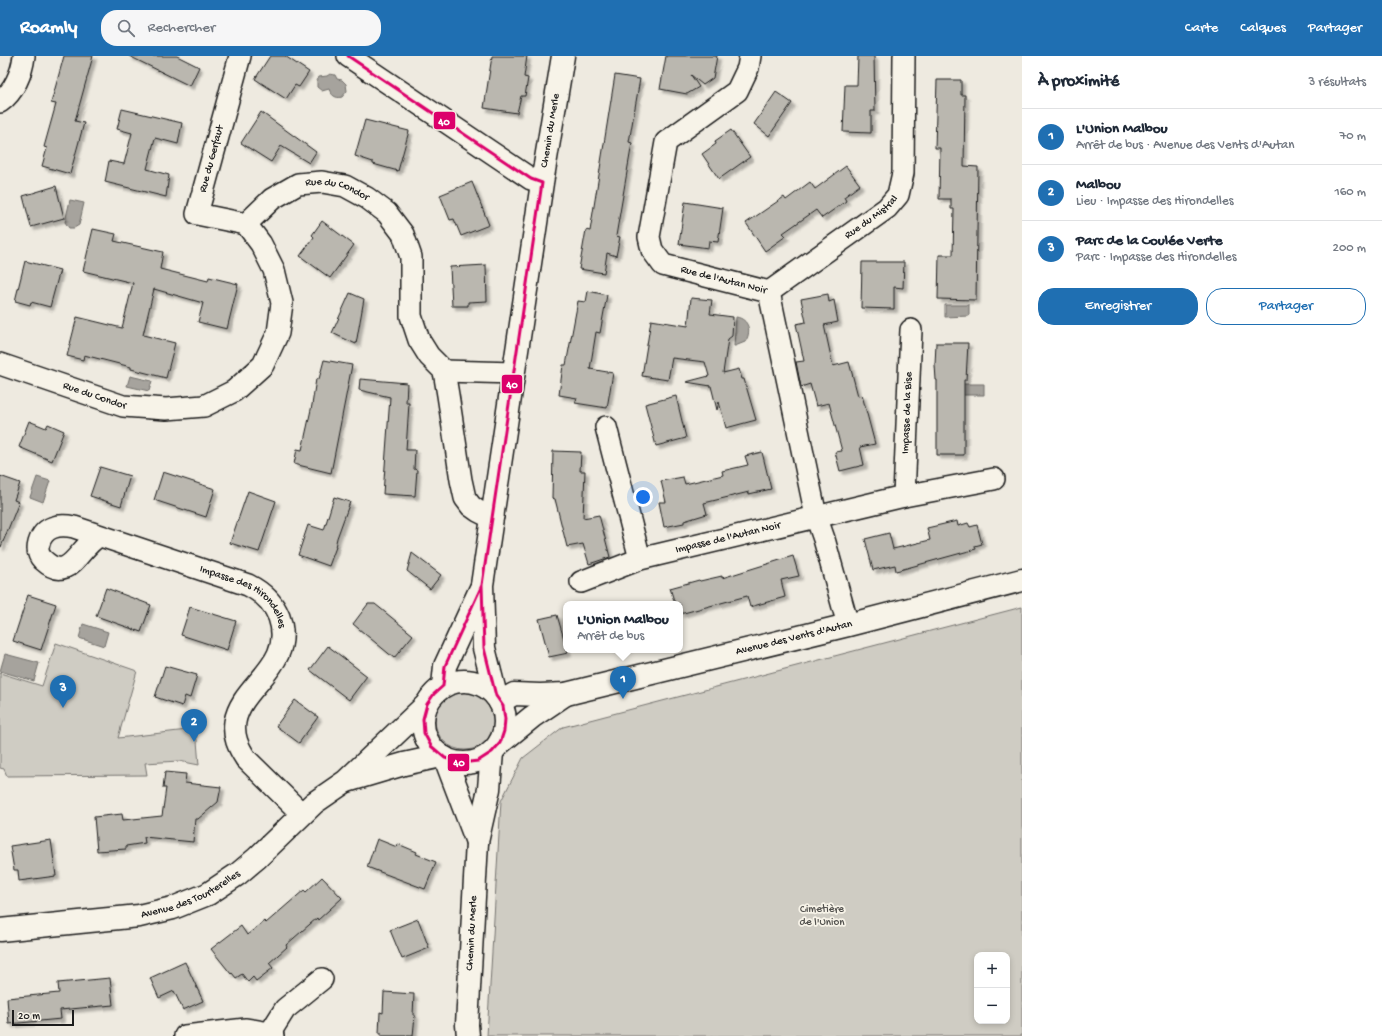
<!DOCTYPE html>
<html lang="fr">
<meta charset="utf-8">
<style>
body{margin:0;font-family:"Gochi Hand",sans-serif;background:#f6f6f7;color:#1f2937}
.controls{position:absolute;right:12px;bottom:12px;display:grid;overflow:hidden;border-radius:8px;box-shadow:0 2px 6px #0003}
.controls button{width:36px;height:36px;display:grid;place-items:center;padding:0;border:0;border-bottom:1px solid #e0e1e3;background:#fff;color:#1f2937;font:20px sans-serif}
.scale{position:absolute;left:12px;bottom:10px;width:62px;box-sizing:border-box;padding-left:4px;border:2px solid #1c1c1c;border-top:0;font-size:11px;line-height:14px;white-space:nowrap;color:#1c1c1c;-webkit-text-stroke:3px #f7f3e8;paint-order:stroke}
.you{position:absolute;left:643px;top:441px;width:14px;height:14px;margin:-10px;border:3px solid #fff;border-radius:50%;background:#1a73e8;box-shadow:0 0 0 6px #1a73e833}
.badge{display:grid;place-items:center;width:26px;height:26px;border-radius:50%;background:#1f6fb2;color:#fff;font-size:13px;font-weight:700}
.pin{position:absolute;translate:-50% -33px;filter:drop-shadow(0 1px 2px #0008)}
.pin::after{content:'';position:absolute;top:21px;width:14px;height:12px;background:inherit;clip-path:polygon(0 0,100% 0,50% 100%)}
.popup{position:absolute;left:563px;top:545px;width:120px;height:52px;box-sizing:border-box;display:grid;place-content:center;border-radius:8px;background:#fff;filter:drop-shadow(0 1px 3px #0005);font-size:13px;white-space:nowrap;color:#747a83}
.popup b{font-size:15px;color:#1f2937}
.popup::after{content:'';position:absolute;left:50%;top:100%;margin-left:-8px;border:8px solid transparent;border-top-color:#fff}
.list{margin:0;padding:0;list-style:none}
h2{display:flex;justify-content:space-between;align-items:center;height:52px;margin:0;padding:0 16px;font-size:17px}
h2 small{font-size:13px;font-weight:400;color:#747a83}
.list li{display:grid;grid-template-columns:26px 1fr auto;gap:12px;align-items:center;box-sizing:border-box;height:56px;padding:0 16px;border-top:1px solid #e0e1e3}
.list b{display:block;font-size:15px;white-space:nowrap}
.list p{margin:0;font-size:13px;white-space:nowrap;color:#747a83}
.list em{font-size:13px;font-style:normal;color:#747a83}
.actions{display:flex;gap:8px;padding:12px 16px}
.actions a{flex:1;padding:9px 0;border:1px solid #1f6fb2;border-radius:16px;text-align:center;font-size:14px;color:#1f6fb2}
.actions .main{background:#1f6fb2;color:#fff}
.icon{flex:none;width:22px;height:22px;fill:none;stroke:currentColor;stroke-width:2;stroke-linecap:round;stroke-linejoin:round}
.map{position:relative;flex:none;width:1022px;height:980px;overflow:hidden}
header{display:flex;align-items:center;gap:24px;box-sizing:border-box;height:56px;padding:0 20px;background:#1f6fb2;color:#fff}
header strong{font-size:19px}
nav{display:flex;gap:22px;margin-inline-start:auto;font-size:14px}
.search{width:280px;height:36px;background:#f6f6f7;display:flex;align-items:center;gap:10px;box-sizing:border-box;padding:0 14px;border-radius:16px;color:#747a83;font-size:15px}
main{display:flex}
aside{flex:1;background:#fff}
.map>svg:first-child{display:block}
.green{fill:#cfccc3;stroke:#767470;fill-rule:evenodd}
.water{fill:#a6a39d;stroke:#6f6d69}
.building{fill:#bab7af;stroke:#1c1c1c;filter:url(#shadow)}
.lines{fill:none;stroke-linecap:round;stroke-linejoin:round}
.minor-casing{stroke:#1c1c1c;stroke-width:24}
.tertiary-casing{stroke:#1c1c1c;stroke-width:25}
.minor{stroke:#f7f3e8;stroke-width:21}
.tertiary{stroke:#f7f3e8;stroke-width:22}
.bus-1-casing{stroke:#f7f3e8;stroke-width:6}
.bus-1{stroke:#dc006b;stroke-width:3}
.labels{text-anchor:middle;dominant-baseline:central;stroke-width:3.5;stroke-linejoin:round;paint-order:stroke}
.street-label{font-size:11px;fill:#1c1c1c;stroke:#f7f3e8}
.park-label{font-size:11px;fill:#52514e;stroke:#f7f3e8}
.line-badge{stroke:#f7f3e8;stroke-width:1.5}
.badge-label{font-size:11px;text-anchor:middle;font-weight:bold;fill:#fff}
</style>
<header>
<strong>Roamly</strong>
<div class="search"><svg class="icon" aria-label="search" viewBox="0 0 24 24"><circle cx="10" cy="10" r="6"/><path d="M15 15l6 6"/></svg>Rechercher</div>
<nav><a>Carte</a><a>Calques</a><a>Partager</a></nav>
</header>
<main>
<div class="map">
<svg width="1022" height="980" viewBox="0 0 1022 980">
<defs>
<filter id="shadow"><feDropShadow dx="3.5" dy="3.5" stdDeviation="1" flood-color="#0004"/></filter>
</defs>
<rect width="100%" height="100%" fill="#eeeae0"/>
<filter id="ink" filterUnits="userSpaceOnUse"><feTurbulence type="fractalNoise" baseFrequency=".025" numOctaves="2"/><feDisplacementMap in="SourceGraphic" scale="8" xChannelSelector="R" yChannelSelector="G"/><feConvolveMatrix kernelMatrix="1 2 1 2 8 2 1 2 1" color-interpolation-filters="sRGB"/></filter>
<g filter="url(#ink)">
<!-- green -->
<path class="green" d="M1022,551V980H487L501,745L523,702L563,671ZM977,899H1007V965H977Z
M56,587L137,615L118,682L196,673L199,709L179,705L145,707L147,719L7,720L4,713L0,712V617L42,630Z
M435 664a30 30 0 1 1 60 0a30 30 0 1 1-60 0Z"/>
<!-- water -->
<path class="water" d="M330,18L335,19L337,23L342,24L346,28L347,35L342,41C336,43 331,39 329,33L322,35L317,31V25L319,21L327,20Z
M70,144L84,147L79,169L74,172H69L65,166Z
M945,249H969V260L945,261Z
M736,261C749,263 752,276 745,286L735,290H734Z
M130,320L152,325L149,335L127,330Z
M961,328H984V339H961Z
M37,421L50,425L43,446L30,441Z
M83,568L108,576L104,590L79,582Z
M5,598L39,607L34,625L0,615Z"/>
<!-- building -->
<path class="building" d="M64,0H93L75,65L84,67L70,118L42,110L47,92L44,91L56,48L51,47Z
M129,0H177L199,11L190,30Z
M270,0H285L309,16L299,31L295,29L286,43L255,23Z
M492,0H527L524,21L528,22L525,40H521L517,57L484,52Z
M666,0H717L713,22L703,29L691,19L699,31L687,38L660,33Z
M858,0H874L875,55H871V77L843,76L845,29H857Z
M615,19L640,23L629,86L632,87L616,180L620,181L616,200L607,197L604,217L579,213L586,174L590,175Z
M937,24H961V39H965L964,110L978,111L976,244L938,243L939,199H953L954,153H951V143H939L940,92H935Z
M776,36L792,47L769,80L754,68Z
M122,53L182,67L178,88L155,82L147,113L169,119L166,141L105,126L109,105L124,108L132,77L117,73Z
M261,56L316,96L309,107L281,90L271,106L241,87Z
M365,64L409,75L398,115L373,108V106L355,100Z
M731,74L750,101L719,123L702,98L716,88L715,85Z
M846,110L860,129L844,141L846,145L822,162L816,154L783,177L786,180L765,195L746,167L784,141L786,144L810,126L815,133Z
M472,126L489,169L461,180L454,163L450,164L440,139Z
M56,130L64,162L31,171L23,140Z
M685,146L723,152L718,186L709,185L708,192L679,188Z
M322,165L354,189L330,222L300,200L314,181L312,179Z
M93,173L116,178L114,185L163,196L160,213L208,225L209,221L238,228L227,273L198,266L203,247L154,233L143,279L175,287L166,322L131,313V311L84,299L83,304L67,300L77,261L122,272L133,227L83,215Z
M25,205L60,214L50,251L31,246L30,249L15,245Z
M862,206H904L903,232L894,231V253L861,252Z
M486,209L487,245L468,246V250H452L450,211Z
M588,235L607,239L600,277L596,276L590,313L613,317L607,352L575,347L577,342L559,339L563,309H566L578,245L586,246Z
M350,237L364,243L356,288L332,277Z
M828,238L829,246L834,244L838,266L824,269L833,310L849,306L858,340L862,339L875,388L860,391L864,409L840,415L835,396L842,395L829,347L816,350L810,328L801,331L796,306L804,305L796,268L806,266L801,243Z
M691,242L712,244L710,258L733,261L732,280L728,283L723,317L739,313L742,323H744L756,364L726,372L719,346L717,354L711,330L686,326L709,320L705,306L672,302L668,324L642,320L651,264L688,270Z
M936,287H968L966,324H964V399H937V324H936L935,309Z
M324,304L352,309L331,417L294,408L297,393L302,394L312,349L316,323H319Z
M360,323L407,327L406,347H409L406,394H415L414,413L417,414L415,440L383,438L390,341L359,334Z
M676,340L686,382L656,390L645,348Z
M29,365L46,372L48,368L64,375L52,405L19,391Z
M553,395L581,396L580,415H585L583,462L599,459L610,501L589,508L583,488L567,491L555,443L552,442Z
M762,396L771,433L749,438V436L704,447L707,458L684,465V467L664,471L659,446H666L661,425L683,421L685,428L723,419L722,415L748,409L745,400Z
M100,411L130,420L121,450L90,440Z
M163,416L215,433L206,461L154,444Z
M0,420L20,427L14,444L19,446L1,491H0Z
M248,435L276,445L259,496L230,487Z
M334,441L350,446L337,482L335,491H336L329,510L298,499L308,469L324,474Z
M957,465L958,470L968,467L970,471L977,469L982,488L975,490L976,493L896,515L895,509L873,514L865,483L889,477L893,493L930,484L927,472Z
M412,497L441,519L430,533L407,515Z
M793,500L799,520L781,524L785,541L750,551L747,540L680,558V548H675L670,532L699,524L700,525L722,520V522Z
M106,532L151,549L141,576L96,560Z
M28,539L56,548L41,594L13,585Z
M368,548H375L413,579L394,602L353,568Z
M190,551L236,565L227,594L181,579Z
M557,559L568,597L549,601L539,563Z
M328,590L367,620L349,644L310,614Z
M165,610L197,619L190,642L185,640L182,650L155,641Z
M295,644L318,661L299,687L276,670Z
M165,716L186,718L185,727L221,731L218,746L198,763H195L193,786L144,781L145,787L126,790V793L97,795L94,761L122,758L123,764L162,760L166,732H163Z
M377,783L397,791L398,788L417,796L416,798L436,806L425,833L367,811Z
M51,784L56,820L19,825L18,814H14L10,790Z
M322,821L342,842L318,864L317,862L286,889L287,891L269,907L273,912L256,925L253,921L248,926L242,918L236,922L232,917L231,918L211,893L241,870L247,879L264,865L266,867L304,834L306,836Z
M418,863L429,892L402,903L390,874Z
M185,906L203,945L183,954L174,935L159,942L150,922Z
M110,922L113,949L60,954L61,963L9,968L7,942L59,937L58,927Z
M384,936L414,938L413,959H415L413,980H381V977H379L380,956L383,957Z"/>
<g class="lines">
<!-- minor casing -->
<g class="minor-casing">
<g id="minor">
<path d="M240,0L197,158L246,168"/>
<path d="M348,0L531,123L542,127"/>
<path id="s1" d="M750,0L748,12L737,35L666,86L649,181L652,194L663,209L769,236L816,460L824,483L848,569"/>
<path d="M0,46C14,36 22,17 24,0"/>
<path id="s2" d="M769,236L887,152L898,139L903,117L904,0"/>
<path id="s3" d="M0,308L123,350L166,353L204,350L234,335L263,309L278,277L282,247L274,214L261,188L246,168L272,143L298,128L322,126L345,130L367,142L387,157L403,178L411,201V260L419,284L429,300L444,315L448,339L461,424L465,442L471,450L478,455L484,458L493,460"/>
<path d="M444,315L514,317"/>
<path d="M606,371L640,503"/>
<path d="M904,440L994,423"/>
<path id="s4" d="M99,480C78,491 70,529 43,504C38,499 37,494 39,487C44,470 59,468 74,471L248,529C262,536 273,546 279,561C296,610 241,628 235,666C233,680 238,691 246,703L302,758"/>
<path id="s5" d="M581,526L640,503L904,440L911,274"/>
<path d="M270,977L285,953L322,923"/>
<path d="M185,980L246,973L270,977L273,980"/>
</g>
</g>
<!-- tertiary casing -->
<g class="tertiary-casing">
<g id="tertiary">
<circle cx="464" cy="666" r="41"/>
<path d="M443,630L445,610L480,534"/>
<path id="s6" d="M496,640L484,592L482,529L542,127L563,0"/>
<path id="s7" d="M500,646L514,638L540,639L566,638L848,569L1022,524"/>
<path d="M500,687L532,661L566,638"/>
<path d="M445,702L477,786"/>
<path d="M347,725L404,708L441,700"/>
<path id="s8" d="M0,874L139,860L173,852L208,838L238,818L257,802L314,747L346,725L427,648"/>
<path id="s9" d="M468,980L467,969L477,786L489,733L492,696"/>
</g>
</g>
<!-- minor -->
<use href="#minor" class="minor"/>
<!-- tertiary -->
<use href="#tertiary" class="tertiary"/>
<!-- bus-1 casing -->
<g class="bus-1-casing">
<path id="bus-1" d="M348,0L531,123L542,127
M482,529L484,592L496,640L503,650L505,663L504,675L500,687L492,696L478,705L461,707L445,702L431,690L424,677L423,663L427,648L434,638L443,630L445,610Z
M482,529L542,127"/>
</g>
<!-- bus-1 -->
<use href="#bus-1" class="bus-1"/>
</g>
</g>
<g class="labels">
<!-- street labels -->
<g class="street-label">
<text stroke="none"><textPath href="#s6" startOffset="572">Chemin du Merle</textPath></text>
<text transform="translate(212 103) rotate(-75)">Rue du Gerfaut</text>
<text stroke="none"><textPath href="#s3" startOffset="544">Rue du Condor</textPath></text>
<text stroke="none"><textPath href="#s2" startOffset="127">Rue du Mistral</textPath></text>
<text stroke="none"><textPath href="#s1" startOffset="316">Rue de l'Autan Noir</textPath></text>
<text stroke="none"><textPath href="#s3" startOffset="100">Rue du Condor</textPath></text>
<text stroke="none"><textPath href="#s5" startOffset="418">Impasse de la Bise</textPath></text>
<text stroke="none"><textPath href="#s5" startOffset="154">Impasse de l'Autan Noir</textPath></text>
<text stroke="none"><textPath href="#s4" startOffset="319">Impasse des Hirondelles</textPath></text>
<text stroke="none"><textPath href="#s7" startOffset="303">Avenue des Vents d'Autan</textPath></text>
<text stroke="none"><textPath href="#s8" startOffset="196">Avenue des Tourterelles</textPath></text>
<text stroke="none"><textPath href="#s9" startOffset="103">Chemin du Merle</textPath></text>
</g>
<!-- park labels -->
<g class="park-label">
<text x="822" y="854">Cimetière<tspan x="822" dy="13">de l'Union</tspan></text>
</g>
</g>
<g class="line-badge">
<rect x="433" y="55" width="23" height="19" rx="4" fill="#dc006b"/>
<rect x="501" y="318" width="22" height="20" rx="4" fill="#dc006b"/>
<rect x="447" y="697" width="23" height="19" rx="4" fill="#dc006b"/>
</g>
<g class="badge-label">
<text x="444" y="69">40</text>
<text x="512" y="332">40</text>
<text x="459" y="710">40</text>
</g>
</svg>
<div class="controls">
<button>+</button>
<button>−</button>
</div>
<div class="scale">20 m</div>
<div class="you"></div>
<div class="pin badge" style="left:623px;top:643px">1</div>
<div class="popup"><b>L'Union Malbou</b>Arrêt de bus</div>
<div class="pin badge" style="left:194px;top:686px">2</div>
<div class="pin badge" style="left:63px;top:652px">3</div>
</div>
<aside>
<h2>À proximité<small>3 résultats</small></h2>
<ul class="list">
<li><span class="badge">1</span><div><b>L'Union Malbou</b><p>Arrêt de bus · Avenue des Vents d'Autan</p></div><em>70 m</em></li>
<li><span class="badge">2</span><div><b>Malbou</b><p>Lieu · Impasse des Hirondelles</p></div><em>160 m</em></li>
<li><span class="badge">3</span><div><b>Parc de la Coulée Verte</b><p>Parc · Impasse des Hirondelles</p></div><em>200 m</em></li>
</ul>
<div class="actions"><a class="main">Enregistrer</a><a>Partager</a></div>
</aside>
</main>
